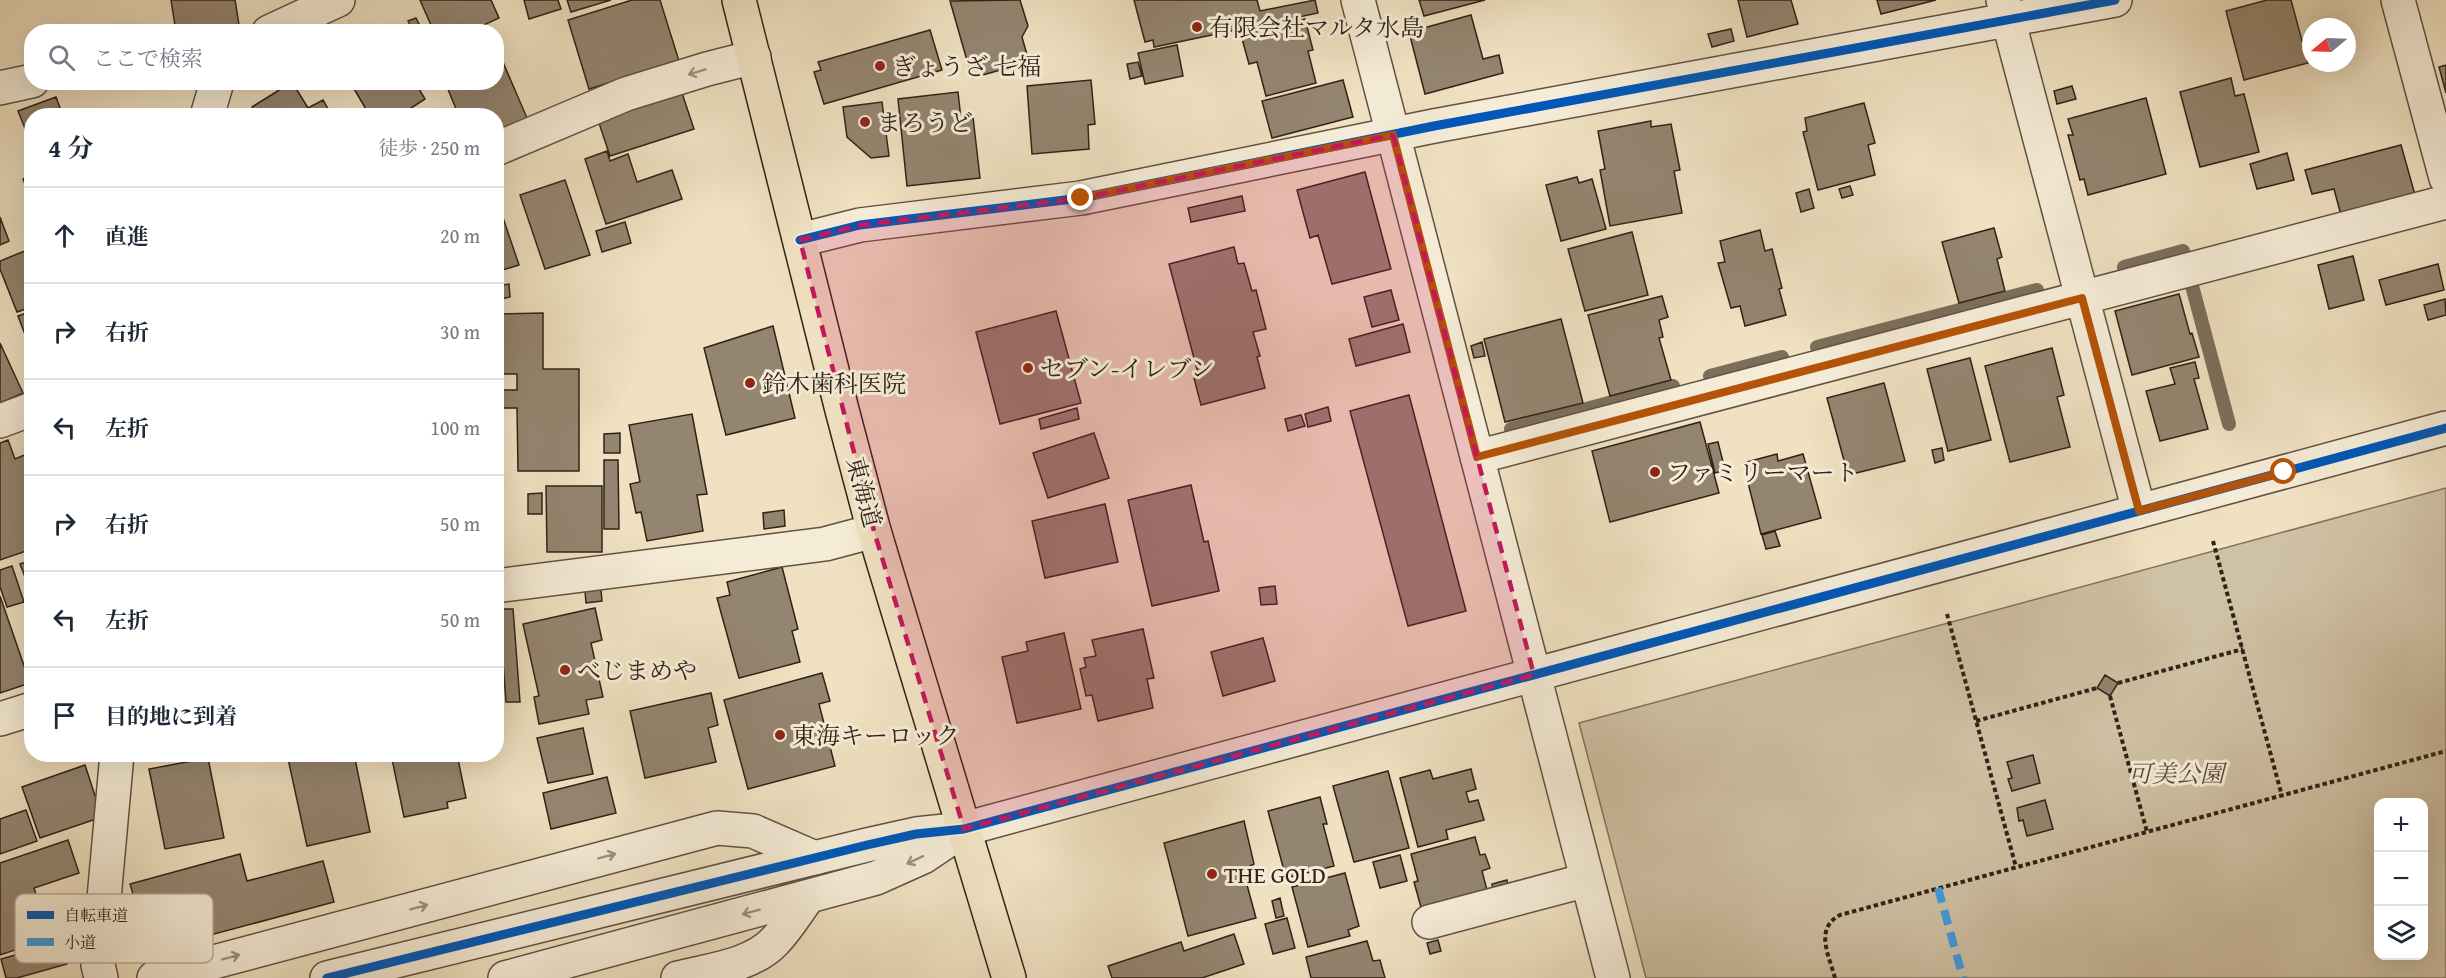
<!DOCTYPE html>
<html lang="ja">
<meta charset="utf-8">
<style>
body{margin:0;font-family:"Gentium Book Plus","Noto Serif JP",serif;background:#f6f6f7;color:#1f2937}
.controls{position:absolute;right:18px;bottom:18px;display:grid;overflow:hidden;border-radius:12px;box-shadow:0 6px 24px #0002}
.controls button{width:54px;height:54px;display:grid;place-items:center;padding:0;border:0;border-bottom:2px solid #e0e1e3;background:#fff;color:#1f2937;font:30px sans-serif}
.compass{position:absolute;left:2302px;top:18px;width:54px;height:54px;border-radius:50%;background:#fff;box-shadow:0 6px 24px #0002;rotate:251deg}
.stop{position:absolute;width:18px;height:18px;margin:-14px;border:4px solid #b45309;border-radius:50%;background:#fff}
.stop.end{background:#b45309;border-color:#fff;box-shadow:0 2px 6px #0008}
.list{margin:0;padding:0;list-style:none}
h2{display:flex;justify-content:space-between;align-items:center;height:78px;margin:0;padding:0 24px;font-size:26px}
h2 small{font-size:20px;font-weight:400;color:#747a83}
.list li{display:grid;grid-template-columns:39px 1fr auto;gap:18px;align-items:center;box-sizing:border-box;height:96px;padding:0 24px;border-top:2px solid #e0e1e3}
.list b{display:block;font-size:22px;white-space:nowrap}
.list em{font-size:20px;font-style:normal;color:#747a83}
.icon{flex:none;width:33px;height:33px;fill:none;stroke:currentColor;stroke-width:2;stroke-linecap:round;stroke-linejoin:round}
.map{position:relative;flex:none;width:2446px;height:978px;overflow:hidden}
.search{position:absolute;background:#fff;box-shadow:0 6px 24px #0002;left:24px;top:24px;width:480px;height:66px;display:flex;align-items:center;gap:15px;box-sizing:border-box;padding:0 21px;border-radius:24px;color:#747a83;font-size:22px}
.panel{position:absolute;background:#fff;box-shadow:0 6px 24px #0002;left:24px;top:108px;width:480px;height:654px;border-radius:24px}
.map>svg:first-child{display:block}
.green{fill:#cfc1a4;stroke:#80725e;stroke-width:1.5;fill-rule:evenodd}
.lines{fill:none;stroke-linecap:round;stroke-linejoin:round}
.stream{stroke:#7c6e5b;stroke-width:14}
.building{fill:#948570;stroke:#312218;stroke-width:1.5}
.minor-casing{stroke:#605242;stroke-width:36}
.tertiary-casing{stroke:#605242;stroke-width:36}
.trunk-casing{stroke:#312218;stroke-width:36}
.path{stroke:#312218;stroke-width:4;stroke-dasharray:4.5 3;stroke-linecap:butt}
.minor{stroke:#f5ecd7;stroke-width:33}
.tertiary{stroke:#f5ecd7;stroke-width:33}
.trunk{stroke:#efe1c1;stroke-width:33}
.quiet{stroke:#3e9cdf;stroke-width:8;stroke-dasharray:15 8;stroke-linecap:butt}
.cycleway-casing{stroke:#f5ecd7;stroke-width:13}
.cycleway{stroke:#0057b8;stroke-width:9}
.oneway{stroke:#9d9181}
.route{stroke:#b45309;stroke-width:8}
.marked{fill:#c2185b;fill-opacity:0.2;stroke:#c2185b;stroke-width:4.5;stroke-dasharray:12 8;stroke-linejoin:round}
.poi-dot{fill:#8f2418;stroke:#f5ecd7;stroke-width:2}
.labels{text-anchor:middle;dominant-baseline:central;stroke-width:6;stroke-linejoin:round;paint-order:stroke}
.poi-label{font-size:24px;fill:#312218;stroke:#f5ecd7;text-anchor:start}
.street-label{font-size:24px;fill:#312218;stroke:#f5ecd7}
.park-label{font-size:24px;font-style:italic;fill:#584a3b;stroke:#f5ecd7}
.key{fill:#f5ecd7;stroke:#baaf9e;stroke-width:1.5}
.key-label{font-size:16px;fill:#312218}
</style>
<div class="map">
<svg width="2446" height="978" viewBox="0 0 2446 978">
<rect width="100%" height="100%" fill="#efe1c1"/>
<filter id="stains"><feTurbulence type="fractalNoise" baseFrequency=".00333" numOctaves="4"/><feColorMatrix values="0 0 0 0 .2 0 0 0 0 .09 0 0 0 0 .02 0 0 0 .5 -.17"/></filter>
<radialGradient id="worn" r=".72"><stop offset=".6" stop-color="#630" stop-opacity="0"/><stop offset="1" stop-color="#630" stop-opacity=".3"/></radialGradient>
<!-- green -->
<path class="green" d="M2446,488V978H1646L1579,723ZM2378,802H2424V956H2378Z"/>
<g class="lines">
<!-- stream -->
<path class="stream" d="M2124,267L2183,251L2184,258
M2191,282L2229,424
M1817,347L2037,290
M1710,376L1782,357
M1511,429L1673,386"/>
</g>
<!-- building -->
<path class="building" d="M171,0H235L239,25L199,32H176Z
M420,0H491L499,18L469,32H434Z
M524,0H558L561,9L529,19Z
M567,0H611L571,12Z
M632,0H660L679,61L589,89L568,20Z
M1020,0L1028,26L1022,37L1029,62L972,78L950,1Z
M1134,0H1257L1260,11L1315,0L1318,13L1154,47L1153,40L1145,42Z
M1419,0H1485L1424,16Z
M1738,0H1791L1798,24L1747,37Z
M1877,0H1936L1881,14Z
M2267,0H2291L2308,63L2244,80L2226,11Z
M1471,15L1483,59L1499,55L1503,73L1425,94L1409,32Z
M416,18L422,30L413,32L408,21Z
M1305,19L1313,50L1308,51L1316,83L1266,96L1257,62L1249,64L1241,35Z
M1731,29L1734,41L1712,47L1708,34Z
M930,30L942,70L824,104L814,72L821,70L818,62Z
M1177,45L1183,76L1145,84L1138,53Z
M496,46L527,118L496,131V116H459L445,82H496Z
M1138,62L1142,76L1130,79L1127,64Z
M2446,65V93L2439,67Z
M2231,78L2235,96L2244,94L2259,152L2200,167L2180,92Z
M1091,80L1095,124L1088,125L1089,149L1032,154L1027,86Z
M1343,80L1353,117L1272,138L1262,101Z
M292,82L308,108L323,100L332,116H258L252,107Z
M350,82H415L425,99L399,116H370Z
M2072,86L2076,99L2057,104L2054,91Z
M958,92L961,119L973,117L980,178L907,186L898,99Z
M682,93L694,129L610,156L598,120Z
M56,97L63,116H32V146L18,111Z
M2146,98L2166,174L2088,195L2084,179L2080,180L2068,135H2073L2068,119Z
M882,102L889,156L871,158L847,137L843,107Z
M1864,103L1875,143L1868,145L1875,175L1818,190L1803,132L1807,131L1805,118Z
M1651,121V127L1671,124L1680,170L1674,171L1682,213L1610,226L1600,170L1605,169L1598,131Z
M2401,145L2415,195L2341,215L2334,189L2312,194L2305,170Z
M607,151L610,161L628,154L637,182L672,170L682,199L606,224L585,159Z
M2287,153L2294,180L2257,189L2250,164Z
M1365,172L1391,269L1332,284L1318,235L1310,238L1297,190Z
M32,175V202L23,179Z
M1577,177L1579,183L1592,179L1606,229L1561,241L1546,185Z
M565,180L590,255L545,269L520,195Z
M1850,186L1853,195L1842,198L1839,189Z
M496,189L500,199L497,200L519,265L496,272Z
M1809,189L1814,208L1801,212L1796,193Z
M1242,196L1245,211L1191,222L1188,208Z
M0,217L9,241L0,245Z
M625,222L631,243L602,252L596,231Z
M1994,228L2002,257L1997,259L2005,291L1959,303L1942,242Z
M1760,230L1765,251L1772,249L1782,288L1779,289L1786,315L1745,326L1740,306L1731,308L1718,263L1725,262L1720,241Z
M1632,232L1648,295L1585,311L1568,249Z
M1234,247L1238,264L1244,263L1252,291L1256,290L1266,329L1253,332L1260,356L1257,357L1265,388L1201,405L1194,378L1199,377L1169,264Z
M32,248V307L17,312L0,269V261Z
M2353,256L2364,300L2329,309L2318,265Z
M2438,264L2444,290L2386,305L2379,280Z
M509,284L510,297L496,300V286Z
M1391,290L1399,320L1372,327L1364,297Z
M2179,294L2190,334L2192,333L2199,357L2132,375L2115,311Z
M1662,296L1668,317L1659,320L1663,337L1659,338L1671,380L1610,396L1588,315Z
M2445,299L2446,315L2428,320L2424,305Z
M32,311V353L18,316Z
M1056,311L1081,403L1000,424L976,332Z
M543,313V369H579V471H518L517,408H496V390H517V374H496V314Z
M1561,319L1583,403L1505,422L1484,339Z
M1403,324L1410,352L1356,366L1349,339Z
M773,326L795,418L726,435L704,348Z
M1482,342L1485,356L1474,358L1471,346Z
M0,343L23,393L0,403Z
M2052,348L2064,395L2057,397L2070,447L2010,462L1985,366Z
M1970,358L1991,440L1948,451L1927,369Z
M2195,362L2199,378L2194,379L2208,429L2160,441L2146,391L2175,384L2170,368Z
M1884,383L1905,461L1848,475L1827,398Z
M1409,395L1466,611L1408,626L1350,411Z
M1328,407L1331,421L1308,427L1305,414Z
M1077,408L1079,419L1041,429L1039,419Z
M692,414L707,494L697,495L703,531L647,541L641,512L636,513L630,484L640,482L629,425Z
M1301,415L1305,426L1288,431L1285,419Z
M1700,422L1719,493L1610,522L1592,451Z
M620,433V453H604V434Z
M1094,433L1109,478L1048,498L1033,453Z
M8,440L15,459L27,454L32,466V549L0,560V443Z
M1718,442L1725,470L1715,473L1708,444Z
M1942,448L1944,460L1935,463L1932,450Z
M1777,454L1778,461L1803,454L1821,518L1761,534L1743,463Z
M604,460H618L619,529H604Z
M1191,485L1204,542L1208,541L1219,591L1152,606L1128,500Z
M546,486H602V552H547Z
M542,493V514H528V494Z
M1105,504L1118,562L1045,578L1032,521Z
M784,510L785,526L764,529L763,513Z
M1775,531L1780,546L1766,549L1762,535Z
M32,560V595L20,564Z
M12,566L24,602L7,607L0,587V570Z
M782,567L798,629L792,631L800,662L739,678L717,598L730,595L727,582Z
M1275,586L1277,604L1261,605L1259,588Z
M601,590L602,601L586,603L585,591Z
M0,596L30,683L0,693Z
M595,608L602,640L591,643L603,697L586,700L589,714L539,724L534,697L539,696L523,624Z
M499,609H513L520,702H506Z
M1143,629L1154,678L1147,679L1153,708L1098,721L1092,695L1086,696L1080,669L1086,667L1084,658L1096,656L1092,640Z
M1064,633L1081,709L1017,723L1002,657L1028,651L1026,642Z
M1263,638L1275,681L1223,696L1211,652Z
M822,673L830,701L819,704L835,766L748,789L724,700Z
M2105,675L2118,683L2110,696L2097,688Z
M711,693L718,725L708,728L716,762L645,778L630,711Z
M583,728L593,774L548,783L537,738Z
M287,754H354L370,832L307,846Z
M391,754H457L466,798L447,802L448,808L404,817Z
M2033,755L2040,783L2012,791L2008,779L2012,778L2007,762Z
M208,758L224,838L165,849L149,769Z
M85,765L102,817L40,838L22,787Z
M1471,769L1476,789L1466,792L1469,802L1478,800L1484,820L1446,830L1448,839L1418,847L1400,778L1430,770L1433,779Z
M1388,771L1409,848L1354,862L1333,786Z
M607,777L616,813L551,829L543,793Z
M1320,797L1327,824H1323L1334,866L1286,878L1268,811Z
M2045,800L2053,829L2027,836L2023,820L2019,821L2017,808Z
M26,810L37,841L0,854V819Z
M1244,821L1254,864L1250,866L1254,883L1247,885L1256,918L1188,936L1164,843Z
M1475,837L1480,855L1485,854L1490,868L1482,871L1488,894L1422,911L1414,882L1418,881L1411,854Z
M68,840L79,873L34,888L50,938L0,955V863Z
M240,854L247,881L323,861L334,902L143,953L134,920L140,918L130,884Z
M1400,855L1407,881L1380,888L1373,862Z
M1345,873L1359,926L1348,930L1350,936L1308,947L1292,887Z
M1507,880L1508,887L1493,891L1492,884Z
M1280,898L1284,916L1276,918L1272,901Z
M1287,918L1295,948L1273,954L1265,924Z
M1234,934L1244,964L1202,978H1112L1108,966L1181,942L1184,951Z
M1438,940L1441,951L1430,954L1427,943Z
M1367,941L1373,961L1380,960L1385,978H1311L1306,957Z
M61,942L67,964L17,978H6L1,959Z"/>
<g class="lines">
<!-- minor casing -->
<g class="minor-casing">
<path id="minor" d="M1358,0L1613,978
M2003,0L2139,511
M2398,0L2446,178
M269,32L338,0
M0,88L32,81
M207,116L217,82
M496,149L626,94L707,69L754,57
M800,240L860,225L1081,198L1434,126L2115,0
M0,421L32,409
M1477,457L2446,202
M496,586L825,544L874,531
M0,719L32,709
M1429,922L1587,880
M101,978L98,965L117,754
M154,978L717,828L753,831L815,858
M678,978C709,970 751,966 774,942C787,929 797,912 808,897"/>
</g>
<!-- tertiary casing -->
<g class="tertiary-casing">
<path id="tertiary" d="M327,978L867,845L916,834L964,829L2446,428
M505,978L876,878L923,857L960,832"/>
</g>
<!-- trunk casing -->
<g class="trunk-casing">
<path id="trunk" d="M739,0L842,410L874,531L1009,978"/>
</g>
<!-- path -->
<path class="path" d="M2213,541L2282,796
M1947,614L2016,867
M2118,683L2243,649
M2110,696L2147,832
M1976,721L2097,688
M1835,978C1829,955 1814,929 1840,915L2446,751"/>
<!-- minor -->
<use href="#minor" class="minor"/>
<!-- tertiary -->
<use href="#tertiary" class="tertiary"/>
<!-- trunk -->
<use href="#trunk" class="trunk"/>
<!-- quiet -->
<path class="quiet" d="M1938,888L1963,978"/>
<!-- cycleway casing -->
<g class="cycleway-casing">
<path id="cycleway" d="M800,240L860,225L1081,198L1434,126L2115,0
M327,978L867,845L916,834L964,829L2446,428"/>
</g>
<!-- cycleway -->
<use href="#cycleway" class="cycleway"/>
</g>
<!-- one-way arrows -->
<defs><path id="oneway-shaft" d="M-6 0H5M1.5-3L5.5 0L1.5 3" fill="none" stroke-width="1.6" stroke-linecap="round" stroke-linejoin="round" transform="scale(1.5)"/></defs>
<g class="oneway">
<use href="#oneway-shaft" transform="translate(697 72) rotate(163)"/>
<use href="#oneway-shaft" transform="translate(607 856) rotate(-15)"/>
<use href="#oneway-shaft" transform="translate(915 860) rotate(155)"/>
<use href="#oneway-shaft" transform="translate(419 907) rotate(-15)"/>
<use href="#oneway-shaft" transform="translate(751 912) rotate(165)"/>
<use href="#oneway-shaft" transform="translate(231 957) rotate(-15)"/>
</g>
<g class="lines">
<!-- route -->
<path class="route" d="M1081,198L1393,135L1477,457L2082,298L2139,511L2284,472"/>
</g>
<!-- marked area -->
<path class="marked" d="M1393,135L1534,675L964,829L874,531L800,240L860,225L1081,198Z"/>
<!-- markers -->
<g class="poi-dot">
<circle cx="1197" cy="27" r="6"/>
<circle cx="880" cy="66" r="6"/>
<circle cx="865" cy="122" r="6"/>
<circle cx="1028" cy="368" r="6"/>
<circle cx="750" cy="383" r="6"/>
<circle cx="1655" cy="472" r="6"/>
<circle cx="565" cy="670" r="6"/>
<circle cx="780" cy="735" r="6"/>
<circle cx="1212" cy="874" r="6"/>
</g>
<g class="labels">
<!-- poi labels -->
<g class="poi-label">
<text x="1209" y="27">有限会社マルタ水島</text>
<text x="892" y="66">ぎょうざ 七福</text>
<text x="877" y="122">まろうど</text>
<text x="1040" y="368">セブン-イレブン</text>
<text x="762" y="383">鈴木歯科医院</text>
<text x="1667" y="472">ファミリーマート</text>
<text x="577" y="670">べじまめや</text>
<text x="792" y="735">東海キーロック</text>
<text x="1224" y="874">THE GOLD</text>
</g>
<!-- street labels -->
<g class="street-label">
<text transform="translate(864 492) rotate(75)">東海道</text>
</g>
<!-- park labels -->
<g class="park-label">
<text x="2176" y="773">可美公園</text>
</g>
</g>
<!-- legend -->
<rect x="15" y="894" width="198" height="69" rx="9" class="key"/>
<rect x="27" y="911" width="27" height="8" fill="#0057b8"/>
<rect x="27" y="938" width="27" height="8" fill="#3e9cdf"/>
<g class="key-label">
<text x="64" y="921">自転車道</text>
<text x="64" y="948">小道</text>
</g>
<rect width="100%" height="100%" filter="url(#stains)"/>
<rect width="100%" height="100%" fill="url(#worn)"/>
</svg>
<div class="controls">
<button>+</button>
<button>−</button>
<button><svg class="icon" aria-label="layers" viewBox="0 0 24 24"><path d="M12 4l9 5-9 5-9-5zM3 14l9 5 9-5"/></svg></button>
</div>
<svg class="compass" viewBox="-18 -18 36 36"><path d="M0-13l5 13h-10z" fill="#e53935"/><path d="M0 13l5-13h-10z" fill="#747a83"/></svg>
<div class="stop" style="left:2284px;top:472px"></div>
<div class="stop end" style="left:1081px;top:198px"></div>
<div class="search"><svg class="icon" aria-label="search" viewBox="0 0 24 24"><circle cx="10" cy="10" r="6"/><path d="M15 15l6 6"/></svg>ここで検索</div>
<section class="panel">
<h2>4 分<small>徒歩 · 250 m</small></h2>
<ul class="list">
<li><svg class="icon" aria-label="ahead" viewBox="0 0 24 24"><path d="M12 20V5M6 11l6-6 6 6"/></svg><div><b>直進</b></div><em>20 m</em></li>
<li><svg class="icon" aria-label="right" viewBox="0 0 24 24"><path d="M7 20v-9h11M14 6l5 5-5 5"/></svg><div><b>右折</b></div><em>30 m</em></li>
<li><svg class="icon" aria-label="left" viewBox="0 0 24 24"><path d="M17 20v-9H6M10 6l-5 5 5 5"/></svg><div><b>左折</b></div><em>100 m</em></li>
<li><svg class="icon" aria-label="right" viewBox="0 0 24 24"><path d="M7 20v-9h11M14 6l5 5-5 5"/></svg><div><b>右折</b></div><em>50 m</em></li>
<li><svg class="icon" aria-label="left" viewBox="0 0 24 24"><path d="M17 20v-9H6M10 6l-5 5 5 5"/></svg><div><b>左折</b></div><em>50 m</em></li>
<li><svg class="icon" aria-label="arrive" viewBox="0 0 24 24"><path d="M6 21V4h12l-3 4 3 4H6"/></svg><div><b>目的地に到着</b></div></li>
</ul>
</section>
</div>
